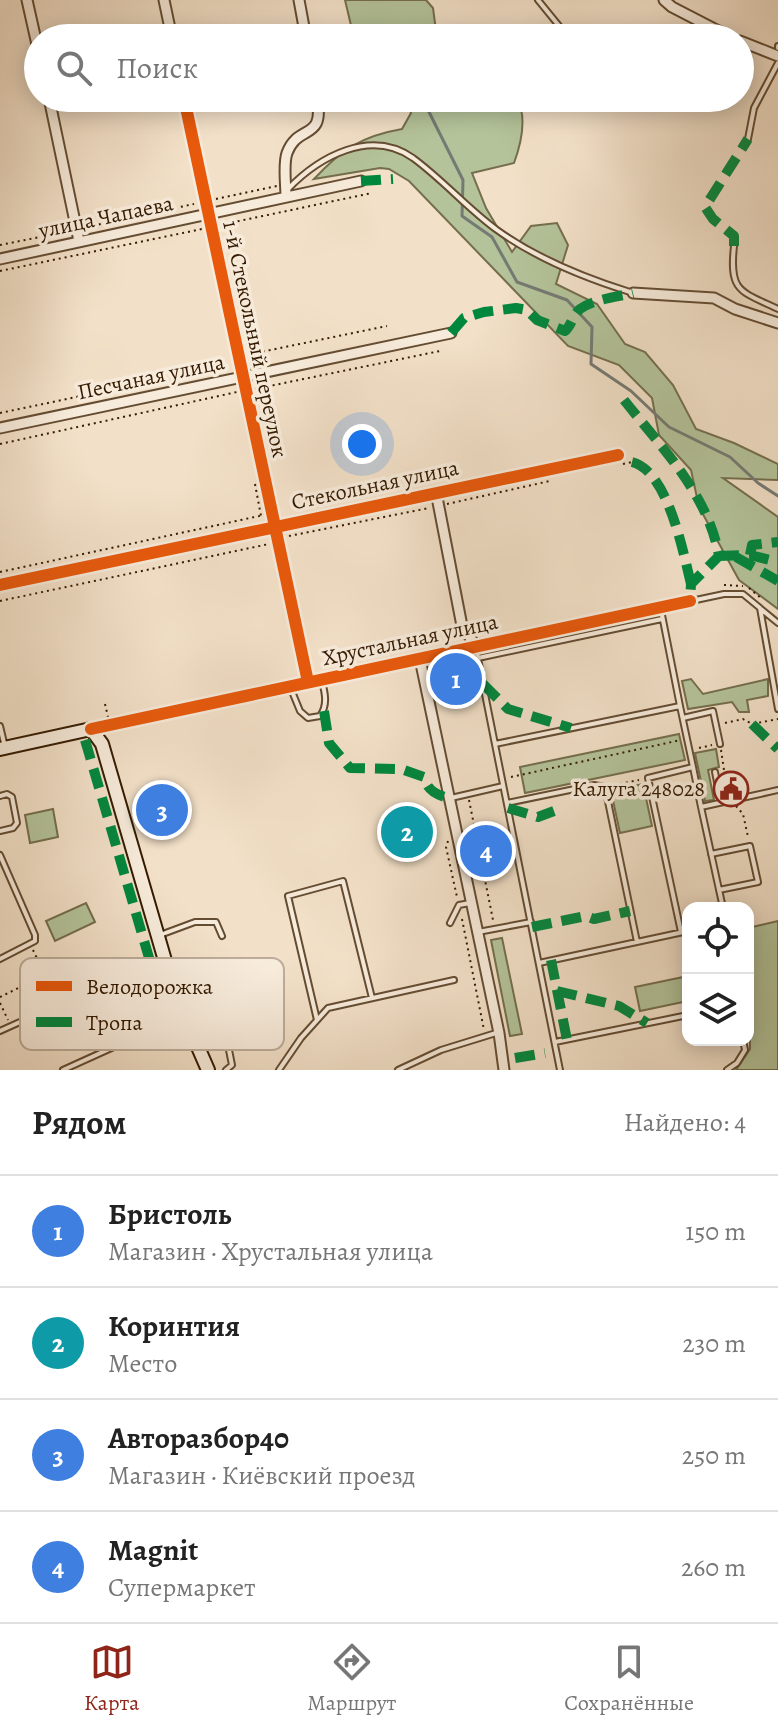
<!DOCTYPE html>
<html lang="ru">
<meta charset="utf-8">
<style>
body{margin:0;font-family:Alegreya,serif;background:#f6f6f6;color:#222}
.controls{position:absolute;right:24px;bottom:24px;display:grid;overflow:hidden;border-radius:16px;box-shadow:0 4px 20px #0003}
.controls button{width:72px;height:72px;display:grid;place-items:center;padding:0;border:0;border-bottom:2px solid #e0e0e0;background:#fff;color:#222;font:40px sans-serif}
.you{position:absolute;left:362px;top:444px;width:28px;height:28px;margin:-20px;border:6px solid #fff;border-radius:50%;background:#1a73e8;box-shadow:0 0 0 12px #1a73e833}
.badge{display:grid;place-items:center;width:52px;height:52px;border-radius:50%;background:#8f2418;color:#fff;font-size:26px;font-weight:700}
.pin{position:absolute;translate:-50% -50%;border:4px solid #fff;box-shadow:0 2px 8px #0006}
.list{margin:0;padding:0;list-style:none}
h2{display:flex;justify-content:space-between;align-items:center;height:104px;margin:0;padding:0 32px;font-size:34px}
h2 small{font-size:26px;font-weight:400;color:#767676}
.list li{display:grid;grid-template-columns:52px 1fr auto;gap:24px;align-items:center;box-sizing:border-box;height:112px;padding:0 32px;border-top:2px solid #e0e0e0}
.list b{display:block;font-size:30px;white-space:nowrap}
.list p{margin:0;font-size:26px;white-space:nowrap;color:#767676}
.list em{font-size:26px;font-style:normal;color:#767676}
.icon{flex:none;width:44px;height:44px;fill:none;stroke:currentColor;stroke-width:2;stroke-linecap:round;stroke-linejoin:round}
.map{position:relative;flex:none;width:778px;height:1070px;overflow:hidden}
.search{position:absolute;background:#fff;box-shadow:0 4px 20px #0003;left:24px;right:24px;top:24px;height:88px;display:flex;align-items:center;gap:20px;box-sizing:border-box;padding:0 28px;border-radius:44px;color:#767676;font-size:30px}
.sheet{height:552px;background:#fff}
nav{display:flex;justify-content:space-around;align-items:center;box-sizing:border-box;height:112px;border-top:2px solid #e0e0e0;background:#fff;font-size:22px;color:#767676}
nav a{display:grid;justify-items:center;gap:4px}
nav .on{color:#8f2418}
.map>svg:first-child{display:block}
.green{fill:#b4c39a;stroke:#746e4d;stroke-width:2}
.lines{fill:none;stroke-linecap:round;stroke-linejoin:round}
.stream{stroke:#757a74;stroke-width:3}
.service-casing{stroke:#644c32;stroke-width:8}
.minor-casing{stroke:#644c32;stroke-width:13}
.secondary-casing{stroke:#341a00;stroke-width:16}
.path{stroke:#341a00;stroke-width:2;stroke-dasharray:2 4;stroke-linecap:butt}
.service{stroke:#f7ebdb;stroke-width:4}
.minor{stroke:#f7ebdb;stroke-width:9}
.secondary{stroke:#f7ebdb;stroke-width:12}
.quiet{stroke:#00873e;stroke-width:10;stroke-dasharray:20 10;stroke-linecap:butt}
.cycleway-casing{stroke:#f7ebdb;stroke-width:17}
.cycleway{stroke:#e8590c;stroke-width:12}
.labels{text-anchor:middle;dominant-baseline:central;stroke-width:7;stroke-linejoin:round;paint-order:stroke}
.street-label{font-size:22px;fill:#341a00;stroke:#f7ebdb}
.poi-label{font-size:22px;fill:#341a00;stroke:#f7ebdb;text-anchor:end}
.key{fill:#f7ebdb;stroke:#bcac99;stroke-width:2}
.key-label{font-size:22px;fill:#341a00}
</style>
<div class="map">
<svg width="778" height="1070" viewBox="0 0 778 1070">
<rect width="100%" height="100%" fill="#f2e0c8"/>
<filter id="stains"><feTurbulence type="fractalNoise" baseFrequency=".0025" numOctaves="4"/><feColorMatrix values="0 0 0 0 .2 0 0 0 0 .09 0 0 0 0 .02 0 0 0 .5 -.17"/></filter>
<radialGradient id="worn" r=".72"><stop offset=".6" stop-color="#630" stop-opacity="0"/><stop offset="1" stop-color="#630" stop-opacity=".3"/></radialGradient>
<!-- green -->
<path class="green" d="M345,0H426L433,8L437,38H354Z
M407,98H517C527,117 521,144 514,163L472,173L486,208L512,252L531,226L557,223L568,245L556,284L597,304L625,344L645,352L673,385L696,429L734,443L778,464V480L723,478L778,517V609L739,580L699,507L691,470L659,435L652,398L619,365L568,346L409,181L389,169L380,168L314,179C342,149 362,136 402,129L411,113Z
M691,679L703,694L768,679V696L747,700L749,712H739L732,702L688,709L682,681Z
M679,734L685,760L525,793L520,767Z
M716,749L719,767L708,770L714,800L705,801L695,753Z
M643,784L652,826L620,833L611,791Z
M53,809L58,837L30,843L25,815Z
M86,903L95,922L55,941L46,921Z
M778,921V1070H736L750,1049L748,928Z
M502,938L522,1034L510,1036L491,940Z
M688,976V1001L640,1011L635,987Z"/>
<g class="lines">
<!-- stream -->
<path class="stream" d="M425,98L426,106L463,180L462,216L492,237L517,282L567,300L592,327L591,364L631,391L669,427L730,457L758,483L778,496"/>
<!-- service casing -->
<g class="service-casing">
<path id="service" d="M538,0L560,27L573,38
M778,46V48
M673,98H681
M748,139L754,108L778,63
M288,189C319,157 370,128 413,158C443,180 468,209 497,230C536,258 585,278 630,292
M734,246C729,292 740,291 778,309
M691,601L724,594H743L760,608L778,709
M761,609L778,623
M661,610L680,706
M476,649L560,1070
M478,658L662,619
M291,689L300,711L308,718L320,716C328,705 325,693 322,681
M683,718L713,711L720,744
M0,726L5,747
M495,744L680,706L693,767L648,778L681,932
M693,767L701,807L778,790
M715,772L721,802
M0,796L7,794L12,797L17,823L13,828L0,831
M451,798L503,786
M507,803L594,785L605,787L637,942
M701,807L723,908
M711,854L750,846L758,882L719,890
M0,855L35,935V941L0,959
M450,923L459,905L470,903
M478,932L531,922
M160,935L195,922H216L222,936
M539,963L688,931
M186,1009L214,1012L224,1034
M317,1020L288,896L343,881L372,998
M0,1031L122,976L164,964
M555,1042L688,1015
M63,1070L138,1036L122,976
M226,1070L232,1065L228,1045
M279,1070L301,1038L328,1008L454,980
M398,1070L441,1050L496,1033
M727,1070L737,1063L745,1050L743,1040"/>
</g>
<!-- minor casing -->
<g class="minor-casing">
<path id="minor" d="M27,0L38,49
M164,0L172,38
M299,0L306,38
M664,0L672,7L732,38
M740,41L778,56
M49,98L79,241
M184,98L308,682
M286,197C286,185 283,164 287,153C298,123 325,142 317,98
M0,259L361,181
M633,293L714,298L735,309L778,323
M0,428L451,333
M436,492L462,626L476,646
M0,585L618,455
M420,659L499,1033L504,1070
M91,729L690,601"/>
</g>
<!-- secondary casing -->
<g class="secondary-casing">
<path id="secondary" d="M0,749L91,729L102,744L166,964L181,1008L208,1070"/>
</g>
<!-- path -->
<path class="path" d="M216,199L277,186
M220,225L372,193
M87,227L194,204
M0,245L65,232
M0,271L202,229
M251,354L387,326
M255,389L440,351
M0,413L229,365
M0,444L237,392
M623,464L632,462
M255,484L261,516
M447,504L550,481
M289,536L429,508
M0,572L264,515
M724,585L743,586
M749,588L762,599
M0,601L269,544
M433,668L470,660
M441,668L443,680L450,679
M105,704L108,717
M725,723L743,719L752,724L778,719
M699,748L712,745
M721,750L724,770
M511,777L681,740
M614,785L639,780
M469,800L493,920
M736,806L743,814L748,837
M448,841L446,847L457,897
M462,919L484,1030
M33,950L56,998
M0,997L45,975
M0,1003L8,1020"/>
<!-- service -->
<use href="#service" class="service"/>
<!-- minor -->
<use href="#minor" class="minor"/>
<!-- secondary -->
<use href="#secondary" class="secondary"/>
<!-- quiet -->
<path class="quiet" d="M361,181L393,179
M734,246V236L713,219L705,207L748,139
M451,333L464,318L484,312L516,308L527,310L537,320L565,331C572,325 572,316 580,309C594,299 617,297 633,293
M624,400C662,448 708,494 719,556L691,584L690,601
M632,462C668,471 683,552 691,584
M750,555L752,545L778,542
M719,556L750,555L778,562
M736,557L778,581
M483,684L508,709L571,728
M324,711L329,743L350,768L401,769L424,777C428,791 435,794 448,798
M752,724L778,749
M85,740L152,968L178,1033
M508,808L538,817L554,811
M532,927L586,916L594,919L630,911
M551,960L567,1040
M557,991L619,1006L647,1023
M515,1058L545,1053"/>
<!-- cycleway casing -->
<g class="cycleway-casing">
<path id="cycleway" d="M184,98L308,682
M0,585L618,455
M91,729L690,601"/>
</g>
<!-- cycleway -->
<use href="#cycleway" class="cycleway"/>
</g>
<!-- icons -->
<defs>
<g id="civic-ring" transform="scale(1.8)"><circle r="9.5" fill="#f7ebdb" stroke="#8f2418" stroke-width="1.5"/><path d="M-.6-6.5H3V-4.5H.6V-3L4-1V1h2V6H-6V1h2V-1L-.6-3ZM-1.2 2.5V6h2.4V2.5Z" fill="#8f2418"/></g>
</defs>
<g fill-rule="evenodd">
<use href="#civic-ring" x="731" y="789"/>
</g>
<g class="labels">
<!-- street labels -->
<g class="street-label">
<text transform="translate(106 217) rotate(-12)">улица Чапаева</text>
<text transform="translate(255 339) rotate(78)">1-й Стекольный переулок</text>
<text transform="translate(151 377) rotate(-12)">Песчаная улица</text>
<text transform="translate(375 485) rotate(-12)">Стекольная улица</text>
<text transform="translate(410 640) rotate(-12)">Хрустальная улица</text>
</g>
<!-- poi labels -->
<g class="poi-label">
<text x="705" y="789">Калуга 248028</text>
</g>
</g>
<!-- legend -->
<rect x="20" y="958" width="264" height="92" rx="12" class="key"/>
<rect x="36" y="981" width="36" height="10" fill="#e8590c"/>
<rect x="36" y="1017" width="36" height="10" fill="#00873e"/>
<g class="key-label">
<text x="86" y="994">Велодорожка</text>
<text x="86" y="1030">Тропа</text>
</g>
<rect width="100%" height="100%" filter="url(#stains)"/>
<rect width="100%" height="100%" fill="url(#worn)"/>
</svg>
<div class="controls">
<button><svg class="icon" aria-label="locate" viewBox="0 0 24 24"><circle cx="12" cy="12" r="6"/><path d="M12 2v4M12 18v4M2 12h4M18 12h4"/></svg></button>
<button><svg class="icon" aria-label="layers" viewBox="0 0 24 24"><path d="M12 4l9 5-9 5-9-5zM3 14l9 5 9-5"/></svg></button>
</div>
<div class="you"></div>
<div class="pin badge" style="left:456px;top:679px;background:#3f7fe0">1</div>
<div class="pin badge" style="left:407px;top:832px;background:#0f9aa8">2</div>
<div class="pin badge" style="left:162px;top:810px;background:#3f7fe0">3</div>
<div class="pin badge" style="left:486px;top:851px;background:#3f7fe0">4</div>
<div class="search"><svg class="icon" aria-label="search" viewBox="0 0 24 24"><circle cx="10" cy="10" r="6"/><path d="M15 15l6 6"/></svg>Поиск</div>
</div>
<section class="sheet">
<h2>Рядом<small>Найдено: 4</small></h2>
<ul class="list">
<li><span class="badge" style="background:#3f7fe0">1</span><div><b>Бристоль</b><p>Магазин · Хрустальная улица</p></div><em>150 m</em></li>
<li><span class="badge" style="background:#0f9aa8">2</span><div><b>Коринтия</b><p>Место</p></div><em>230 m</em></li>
<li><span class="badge" style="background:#3f7fe0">3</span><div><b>Авторазбор40</b><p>Магазин · Киёвский проезд</p></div><em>250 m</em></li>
<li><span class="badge" style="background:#3f7fe0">4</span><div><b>Magnit</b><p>Супермаркет</p></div><em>260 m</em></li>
</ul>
</section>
<nav>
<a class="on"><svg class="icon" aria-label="map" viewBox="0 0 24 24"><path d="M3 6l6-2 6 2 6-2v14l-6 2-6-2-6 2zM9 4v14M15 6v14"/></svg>Карта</a>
<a><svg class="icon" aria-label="directions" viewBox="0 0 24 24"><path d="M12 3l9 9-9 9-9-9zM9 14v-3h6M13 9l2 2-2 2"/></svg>Маршрут</a>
<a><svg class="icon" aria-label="saved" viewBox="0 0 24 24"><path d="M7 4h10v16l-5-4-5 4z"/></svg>Сохранённые</a>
</nav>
